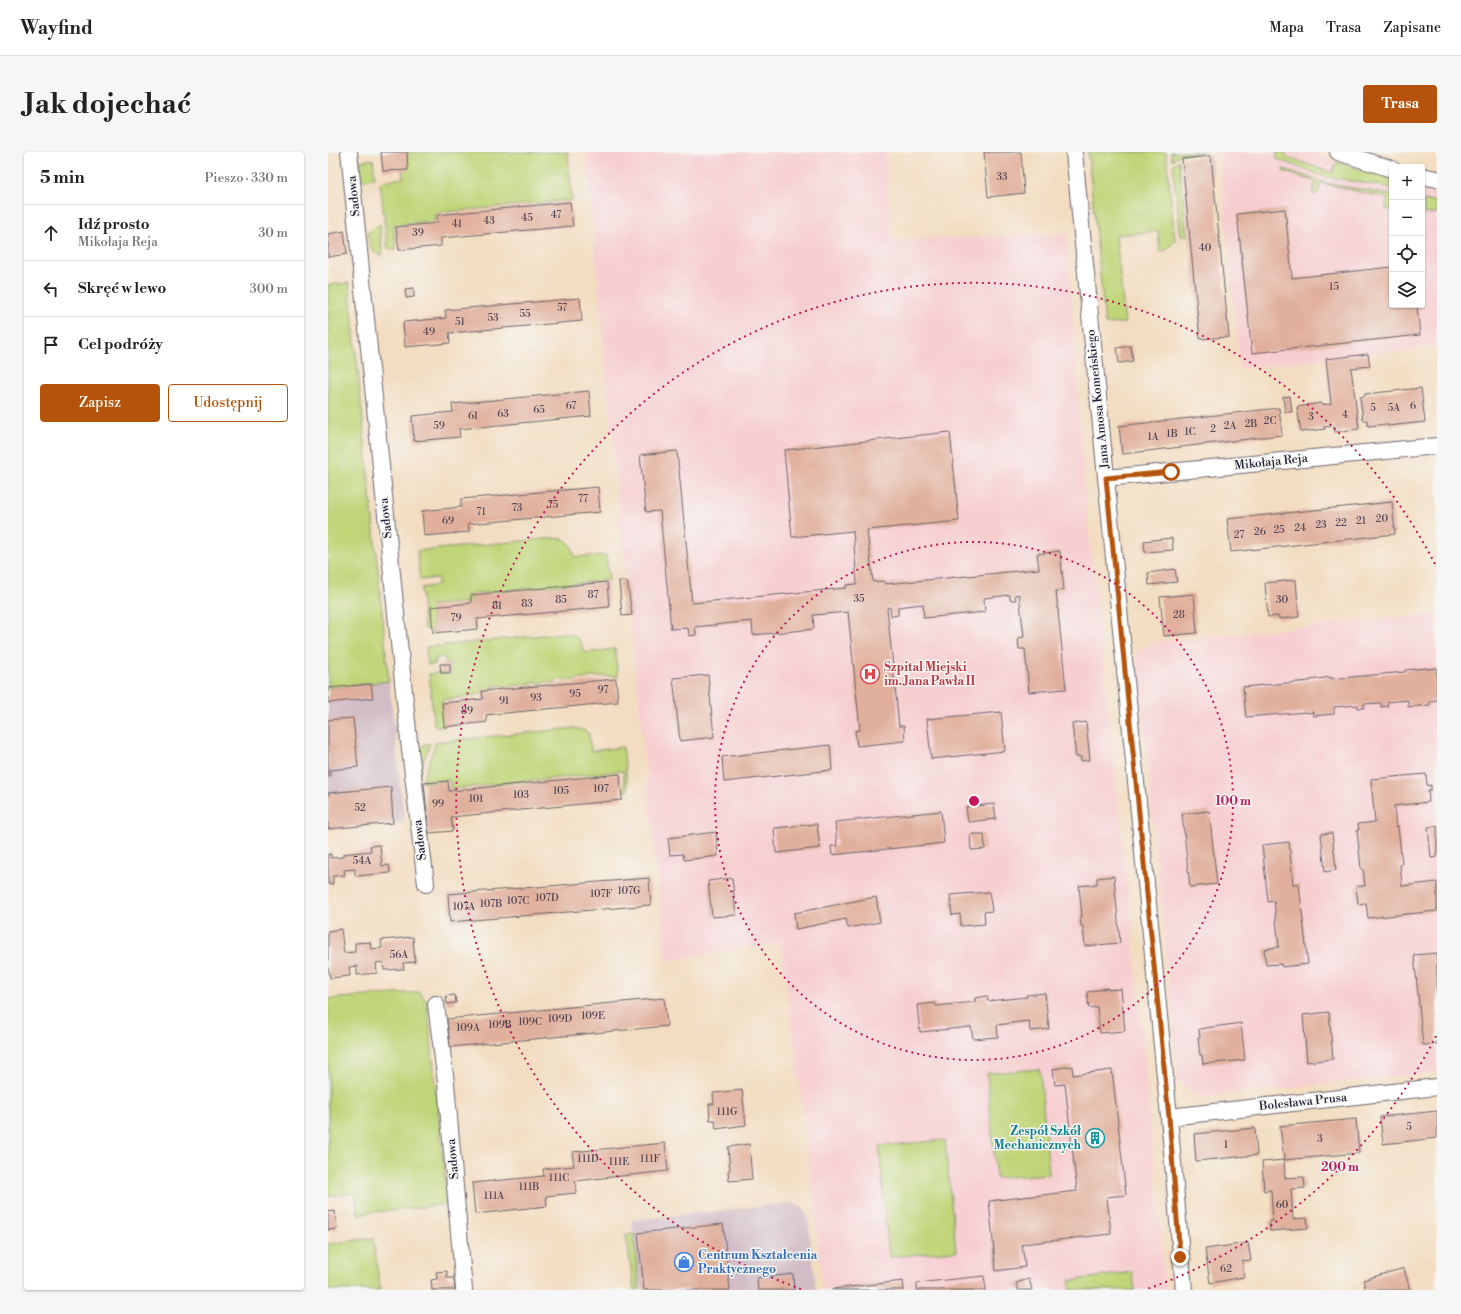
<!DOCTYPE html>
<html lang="pl">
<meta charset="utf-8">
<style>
body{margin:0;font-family:"Libre Bodoni",serif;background:#f6f6f6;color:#222}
.controls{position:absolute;right:12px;top:12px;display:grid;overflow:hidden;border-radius:4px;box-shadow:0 1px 3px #0004}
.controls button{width:36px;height:36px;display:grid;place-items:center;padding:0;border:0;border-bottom:1px solid #e0e0e0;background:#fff;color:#222;font:20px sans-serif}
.stop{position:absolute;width:12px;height:12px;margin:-9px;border:3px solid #b45309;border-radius:50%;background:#fff}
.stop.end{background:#b45309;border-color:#fff;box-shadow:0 1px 4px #0008}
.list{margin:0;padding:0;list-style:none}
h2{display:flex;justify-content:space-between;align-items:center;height:52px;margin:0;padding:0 16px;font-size:17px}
h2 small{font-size:13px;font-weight:400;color:#767676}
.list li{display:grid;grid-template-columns:26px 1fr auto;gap:12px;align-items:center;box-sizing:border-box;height:56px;padding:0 16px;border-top:1px solid #e0e0e0}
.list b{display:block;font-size:15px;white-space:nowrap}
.list p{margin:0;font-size:13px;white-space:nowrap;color:#767676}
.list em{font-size:13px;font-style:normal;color:#767676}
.actions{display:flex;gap:8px;padding:12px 16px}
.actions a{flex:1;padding:9px 0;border:1px solid #b45309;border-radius:4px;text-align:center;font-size:14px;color:#b45309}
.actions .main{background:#b45309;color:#fff}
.icon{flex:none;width:22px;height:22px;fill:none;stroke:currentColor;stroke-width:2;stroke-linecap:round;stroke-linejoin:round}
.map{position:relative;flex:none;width:1109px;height:1138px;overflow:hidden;border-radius:4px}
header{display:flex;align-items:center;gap:24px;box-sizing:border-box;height:56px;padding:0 20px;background:#fff;border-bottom:1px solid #e0e0e0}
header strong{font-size:19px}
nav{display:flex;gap:22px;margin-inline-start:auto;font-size:14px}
.intro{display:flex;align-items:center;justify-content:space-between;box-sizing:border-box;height:96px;padding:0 24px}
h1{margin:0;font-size:28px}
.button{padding:10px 18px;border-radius:4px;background:#b45309;color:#fff;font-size:14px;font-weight:700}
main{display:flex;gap:24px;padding:0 24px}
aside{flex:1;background:#fff;border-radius:4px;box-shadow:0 1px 3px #0004}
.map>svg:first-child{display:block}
.built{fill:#f7cfd1}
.industrial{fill:#d2bdc6}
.green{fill:#c0d578;stroke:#717c5a}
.building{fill:#e1b09d}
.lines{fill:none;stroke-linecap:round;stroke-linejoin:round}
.street-casing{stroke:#6b636a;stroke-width:18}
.street{stroke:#fff;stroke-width:16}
.route{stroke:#b45309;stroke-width:5}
.ring{fill:none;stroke:#c2185b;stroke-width:2;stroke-dasharray:2 4}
.labels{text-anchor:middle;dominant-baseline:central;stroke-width:3;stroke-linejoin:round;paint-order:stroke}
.number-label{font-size:10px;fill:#524654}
.street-label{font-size:12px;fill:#22223b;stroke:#f6f6f2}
.health-label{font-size:12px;font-weight:bold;fill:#be3a42;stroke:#f6f6f2;text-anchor:start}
.culture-label{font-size:12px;font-weight:bold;fill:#0d838f;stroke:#f6f6f2;text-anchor:end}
.shop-label{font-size:12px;font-weight:bold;fill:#366cbe;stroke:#f6f6f2;text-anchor:start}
.centre{fill:#c2185b;stroke:#f6f6f2;stroke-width:2}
.ring-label{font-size:12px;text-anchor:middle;font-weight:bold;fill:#c2185b;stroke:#f6f6f2;stroke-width:3;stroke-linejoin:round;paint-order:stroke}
</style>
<header>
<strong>Wayfind</strong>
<nav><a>Mapa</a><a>Trasa</a><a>Zapisane</a></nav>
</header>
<div class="intro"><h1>Jak dojechać</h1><a class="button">Trasa</a></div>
<main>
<aside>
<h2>5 min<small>Pieszo · 330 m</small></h2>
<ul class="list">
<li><svg class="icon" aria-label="ahead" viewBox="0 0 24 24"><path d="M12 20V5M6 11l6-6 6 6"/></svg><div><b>Idź prosto</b><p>Mikołaja Reja</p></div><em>30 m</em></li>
<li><svg class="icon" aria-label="left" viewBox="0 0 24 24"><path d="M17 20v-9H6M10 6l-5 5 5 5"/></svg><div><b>Skręć w lewo</b></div><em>300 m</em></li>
<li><svg class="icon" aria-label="arrive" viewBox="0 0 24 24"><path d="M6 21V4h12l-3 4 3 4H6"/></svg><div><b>Cel podróży</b></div></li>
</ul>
<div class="actions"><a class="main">Zapisz</a><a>Udostępnij</a></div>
</aside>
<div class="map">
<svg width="1109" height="1138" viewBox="0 0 1109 1138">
<rect width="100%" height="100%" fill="#f6f6f2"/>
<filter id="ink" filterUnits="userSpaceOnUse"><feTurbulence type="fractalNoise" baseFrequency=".025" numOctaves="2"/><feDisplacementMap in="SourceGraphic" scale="8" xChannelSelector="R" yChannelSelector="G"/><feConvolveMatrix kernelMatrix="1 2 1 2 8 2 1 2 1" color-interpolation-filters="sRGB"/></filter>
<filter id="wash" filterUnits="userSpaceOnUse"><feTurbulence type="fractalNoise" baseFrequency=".012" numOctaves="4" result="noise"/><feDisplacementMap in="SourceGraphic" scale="16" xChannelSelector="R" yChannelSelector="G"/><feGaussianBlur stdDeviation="0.9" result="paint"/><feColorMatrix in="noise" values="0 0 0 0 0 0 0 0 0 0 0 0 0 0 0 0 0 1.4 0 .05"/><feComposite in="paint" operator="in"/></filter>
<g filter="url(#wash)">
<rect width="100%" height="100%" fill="#f3ddc1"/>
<!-- built -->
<path class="built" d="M258,0H557L564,88L739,82L756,333L808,813L838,1138H495L477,973L453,790L338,809L293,379Z
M892,0H982L1009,10L1064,27V153H1094V35L1109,38V209L1107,195L912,216L891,2Z
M1109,462V920L871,945L851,930L808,499L828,490Z"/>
<!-- industrial -->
<path class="industrial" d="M61,529L76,670L0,677V536Z
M463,1051L474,1055L480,1066L488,1138H312L304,1068Z"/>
<!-- green -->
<path class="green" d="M79,0H240L244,48L106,61L107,69L66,73L68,99L60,96L59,93L52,31L60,28L75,26L74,18L80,17Z
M760,0H838L847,89L837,99L832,100L830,79L788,83L797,171L777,172Z
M843,0H880L851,3L844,8Z
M949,0H958L957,4L1004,21L1009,10L1064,27V36L995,24L949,7Z
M45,7L47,26L34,28L32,9Z
M851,8L859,84H853L845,13Z
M956,17L998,31L1064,43V58L1058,57L1059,46L993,31L990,41L988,43L986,42L985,40L988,30L955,19Z
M1095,48L1109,50V61L1096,62Z
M52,72L54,103C42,101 41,92 39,81Z
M21,131L61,529L0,536V133Z
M225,386L236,387L243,393L247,405L278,403L281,428L143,442V451L139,452V450L103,453L105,481L96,476L93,436L110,433V426L92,428L89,399Z
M237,481C249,483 254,489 256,501L287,497L290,525C282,523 269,525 261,525L260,526L239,529L237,527L229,528L228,530L207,531L177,535L176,533L166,534V536L154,537L155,542L114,548L116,575H112L106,573L101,522L113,520V521H122V512H118L117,505H109V508L105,509L108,512L100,513L98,495Z
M247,576L258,579L261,582L263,599L295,595L300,639L297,640L295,619L123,637L122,628L95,630V627L108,590Z
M102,591L90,626L89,600L95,593Z
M91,840L99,850L120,1052L30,1062L27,1041L0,1044V847Z
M712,917L721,1022L668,1026L659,921Z
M617,988L628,1099L561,1105L551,994Z
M306,1082L311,1138H306L298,1083Z
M45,1086L52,1138H0V1092Z
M804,1120L807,1138H743L741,1129Z"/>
<g id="blocks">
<!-- building -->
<path class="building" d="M53,0H79L80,18L55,19Z
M656,0H693L696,41L660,45Z
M883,4L901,185L872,187L854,7Z
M242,50L245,74L113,86V94L71,98L68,75L109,71V63Z
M957,57L964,126L1064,115V153H1089L1092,183L924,201L909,62Z
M16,79L19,102L0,105V82Z
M86,136V145L78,146L77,137Z
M252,146L254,169L121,181L122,191L77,195L75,170L118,166L117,158Z
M803,194L805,209L791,211L789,196Z
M1040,202L1042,214L1023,216L1031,277L1007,280L1006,274L996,275L997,277L973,280L969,255L993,251V253L1003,252L998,207Z
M1093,236L1097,270L1059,274V272L1040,274L1039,268H1035L1032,245L1037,244V242Z
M261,239L263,264L131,277L132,285L86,289L84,264L125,260L124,252Z
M962,244L964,260H957L955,245Z
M951,256L954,283L794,302L791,274Z
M622,280L631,369L539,378L545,430L557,429V432L711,417L709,402L732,399L736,438L728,439L738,537L701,540L697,497H691L690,486L696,485L691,442L687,443L688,448H682V443L656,446L657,460L596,466L595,452L570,455V463L563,464L562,455L559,456L571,574H576L577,589L529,594L527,579L532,578L520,460L485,463L486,477L425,483L424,469L367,475L368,483L361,484L360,476L343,477L332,359L318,360L312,303L349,299L364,451L518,436V433L529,432L525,379L464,385L456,298Z
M270,335L272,360L140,372L141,380L96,384L94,359L133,355V347Z
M1064,350L1067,382L903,400L899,367Z
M844,386L845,398L817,400L816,389Z
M847,417L849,430L821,433L820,421Z
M968,428L971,465L951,467L950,464L940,465L937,431Z
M291,429H299L304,463L294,464Z
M279,430L281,455L149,467L150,477L105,481L103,455L143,451V443Z
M866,442L869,481L836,484L832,445Z
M112,512H122V521H113Z
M1099,516V517L1109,516V548L1102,549V553L1080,555V548L1059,550L1060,554L1053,555V551L1036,552V556H1030V553L1006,555V562L985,564V560L979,561V560L918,565L915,535L982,529V528L1003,525V527L1077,520V518Z
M380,523L386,585L352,589L345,526Z
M288,527L290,550L158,563L159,570L116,575L114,551L155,547L154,539Z
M43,532L45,546L0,551V536Z
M673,560L677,599L603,607L599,567Z
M25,566L30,615L2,618V624L0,625V568Z
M758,570L762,608L753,609V605H748L744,572Z
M502,593L504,618L396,630L394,605Z
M292,622L294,648L123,665L125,679L101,681L96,631L120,629L121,639Z
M1098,622L1099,634L1103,633V638H1100L1101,650L1066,654L1068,675L1070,674L1074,712L1072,713L1074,734L1109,730V759L1040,766L1038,751L1030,752L1028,734H1037L1035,717H1033L1029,678H1031L1030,672L1047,670L1043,627Z
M63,635L65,671L0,677V641Z
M666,652L668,667L640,670L638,655Z
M613,659L616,691L504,703L503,694H509L507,670Z
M881,659L889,732L862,735L854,662Z
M489,672L492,696L448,701L446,676Z
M1109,674V705L1103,706L1100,675Z
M388,680L390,704L356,708L355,702L342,703L340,686Z
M1004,681L1008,718L997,720L993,682Z
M642,682H656L657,697L643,698Z
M961,690L965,732H971L980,812L954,815L953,812L938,813L936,797L951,795L946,749L940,750L934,693Z
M52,693L54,714L61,713L62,721L27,724V717L16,718L17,723L5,724V732H0V702H3V706L15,705V702L43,699L42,694Z
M786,724L792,791L757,794L755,774H753L752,765H754L751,734L769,732V726Z
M321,726L323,753L122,770L120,742Z
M404,726L408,763L384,765L380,729Z
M661,740L664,759L656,760L657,772L633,774L632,762L624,763L622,743Z
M548,745L552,770L520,776L518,767L468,777L466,761Z
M13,777L16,801L27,800V791L42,790L43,797L54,796L53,788L85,785L87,810L75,811L76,817L56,818L55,810L48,811L49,821L29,823V814L21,815L22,824L2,826L0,816V779Z
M1109,801V892L1095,893L1086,803Z
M780,836V838L793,837L797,879L772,881L769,855L761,856L759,840Z
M717,841L721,877L702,879L701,869L669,873L670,885L645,887L643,875L592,880L589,853L607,851L608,854L647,850V846L659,844L660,849L699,845L698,843Z
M127,843L128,851L119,852L118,844Z
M336,846L339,874L122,895L119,867Z
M1001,860L1005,907L979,910L975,863Z
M913,871L917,908L875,912L874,903H872L870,886H872L871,877Z
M744,914L745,923L784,918L798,1043L779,1045L783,1082L694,1092L697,1115L668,1119L661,1049L749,1039L737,932L727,933L725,917Z
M414,938L418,973L388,977L387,968H382L381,952H386L385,941Z
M1109,959V986L1055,992L1052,965Z
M1028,967L1031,1001L956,1008L957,1026L976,1025L977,1036L963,1037L965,1067L979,1066L980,1076L942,1079L941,1069H945L943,1038L936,1039L934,1010L956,1008L952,974Z
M927,976L929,1003L868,1009L866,982Z
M337,991L340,1019L247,1029L248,1041L218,1044L219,1054L147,1062L144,1031L216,1024L215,1017L246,1014L244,1000Z
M421,992L424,1027L401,1029L400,1019L402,1018L400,995Z
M7,1059L9,1077L0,1078V1060Z
M395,1072L402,1138H316L310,1081Z
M920,1091L923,1108L914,1109L916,1125L882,1131L877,1097Z
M1076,1116L1082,1138H1038L1035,1128Z
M119,1119V1126H126L127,1138H104L103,1128L109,1127L108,1120Z
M465,1122L466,1138H430L429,1126Z
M656,1124L658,1138H589V1131Z
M701,1127L704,1138H690L688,1131Z
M575,1129L576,1138H504V1137Z"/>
</g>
</g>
<g filter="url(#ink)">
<use href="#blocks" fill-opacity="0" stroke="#6b636a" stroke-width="1"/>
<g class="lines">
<!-- street casing -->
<g class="street-casing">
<path id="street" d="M21,0L81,589L98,732
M746,0L841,965L856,1138
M1010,0L1064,17
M1094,24L1109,27
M778,326L1109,294
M108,852L118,931L136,1138
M841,965L1109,935"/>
</g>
<!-- street -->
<use href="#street" class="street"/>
</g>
</g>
<g class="lines" filter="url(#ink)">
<!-- route -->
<path class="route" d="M843,320L778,326L841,965L852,1105"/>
</g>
<!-- distance rings -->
<g class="ring">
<circle cx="646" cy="649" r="259"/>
<path d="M1108 884A518 518 0 0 1 819 1137M473 1137A518 518 0 1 1 1108 414"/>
</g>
<!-- icons -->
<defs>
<g id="hospital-ring" transform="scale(1)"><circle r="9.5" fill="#f6f6f2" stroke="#e0444e" stroke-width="1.5"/><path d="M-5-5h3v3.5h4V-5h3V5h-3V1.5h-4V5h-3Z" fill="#e0444e"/></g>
<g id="building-ring" transform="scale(1)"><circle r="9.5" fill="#f6f6f2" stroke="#0f9aa8" stroke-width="1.5"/><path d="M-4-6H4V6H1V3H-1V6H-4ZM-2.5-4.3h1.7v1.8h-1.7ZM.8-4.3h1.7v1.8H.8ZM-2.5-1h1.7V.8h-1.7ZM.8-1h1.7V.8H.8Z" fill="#0f9aa8"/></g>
<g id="shop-ring" transform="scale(1)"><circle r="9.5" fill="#f6f6f2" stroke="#3f7fe0" stroke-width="1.5"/><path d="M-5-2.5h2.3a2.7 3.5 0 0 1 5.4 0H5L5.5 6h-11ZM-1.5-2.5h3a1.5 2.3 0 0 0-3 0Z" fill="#3f7fe0"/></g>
</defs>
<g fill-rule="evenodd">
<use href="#hospital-ring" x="542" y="522"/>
<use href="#building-ring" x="767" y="986"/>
<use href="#shop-ring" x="356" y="1110"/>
</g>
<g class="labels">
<!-- number labels -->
<g class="number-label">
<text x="674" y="25">33</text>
<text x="228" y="63">47</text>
<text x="199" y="66">45</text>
<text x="161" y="69">43</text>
<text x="129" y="72">41</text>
<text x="90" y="81">39</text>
<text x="877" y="96">40</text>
<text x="1006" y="135">15</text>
<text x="234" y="156">57</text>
<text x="197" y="162">55</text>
<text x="165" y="166">53</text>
<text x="132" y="170">51</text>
<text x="101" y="180">49</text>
<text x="243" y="254">67</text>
<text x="1085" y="254">6</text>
<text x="1045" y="256">5</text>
<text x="1066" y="256">5A</text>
<text x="211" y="258">65</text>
<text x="175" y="262">63</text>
<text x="1017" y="263">4</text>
<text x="145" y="264">61</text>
<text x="983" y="265">3</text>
<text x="942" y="269">2C</text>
<text x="923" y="272">2B</text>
<text x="111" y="274">59</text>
<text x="902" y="274">2A</text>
<text x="885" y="277">2</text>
<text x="862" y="280">1C</text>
<text x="844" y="282">1B</text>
<text x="825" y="285">1A</text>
<text x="255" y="347">77</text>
<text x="225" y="353">75</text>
<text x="189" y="356">73</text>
<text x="153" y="360">71</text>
<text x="1054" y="367">20</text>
<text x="120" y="369">69</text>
<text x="1033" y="369">21</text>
<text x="1013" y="371">22</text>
<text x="993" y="373">23</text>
<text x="972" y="376">24</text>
<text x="951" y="378">25</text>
<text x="932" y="380">26</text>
<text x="911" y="383">27</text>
<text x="265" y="443">87</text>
<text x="531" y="447">35</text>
<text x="233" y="448">85</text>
<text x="954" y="448">30</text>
<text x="199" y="452">83</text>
<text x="169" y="454">81</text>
<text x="851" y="463">28</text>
<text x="128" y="466">79</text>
<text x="275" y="538">97</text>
<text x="247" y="542">95</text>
<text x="208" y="546">93</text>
<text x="176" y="549">91</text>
<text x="139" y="559">89</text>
<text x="273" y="637">107</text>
<text x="233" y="639">105</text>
<text x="193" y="643">103</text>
<text x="148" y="647">101</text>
<text x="110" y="652">99</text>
<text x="32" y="656">52</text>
<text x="34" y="709">54A</text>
<text x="301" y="739">107G</text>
<text x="273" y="742">107F</text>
<text x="219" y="746">107D</text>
<text x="190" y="749">107C</text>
<text x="163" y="752">107B</text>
<text x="136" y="755">107A</text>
<text x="71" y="803">56A</text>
<text x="265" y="864">109E</text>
<text x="232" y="867">109D</text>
<text x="202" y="870">109C</text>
<text x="172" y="873">109B</text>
<text x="140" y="876">109A</text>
<text x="399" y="960">111G</text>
<text x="1081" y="975">5</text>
<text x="992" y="987">3</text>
<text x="898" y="993">1</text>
<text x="260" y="1007">111D</text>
<text x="322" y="1007">111F</text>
<text x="291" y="1010">111E</text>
<text x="231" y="1026">111C</text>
<text x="201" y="1035">111B</text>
<text x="166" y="1044">111A</text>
<text x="954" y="1053">60</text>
<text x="898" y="1117">62</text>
</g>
<!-- street labels -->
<g class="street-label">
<text transform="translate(26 44) rotate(-96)">Sadowa</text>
<text transform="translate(770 247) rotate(-96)">Jana Amosa Komeńskiego</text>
<text transform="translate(943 310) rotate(-6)">Mikołaja Reja</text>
<text transform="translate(58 366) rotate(-96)">Sadowa</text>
<text transform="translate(92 688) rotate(-97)">Sadowa</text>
<text transform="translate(975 950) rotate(-6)">Bolesława Prusa</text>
<text transform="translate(125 1007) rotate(-95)">Sadowa</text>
</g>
<!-- health labels -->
<g class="health-label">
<text x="556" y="515">Szpital Miejski<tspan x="556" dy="14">im. Jana Pawła II</tspan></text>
</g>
<!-- culture labels -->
<g class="culture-label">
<text x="753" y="979">Zespół Szkół<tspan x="753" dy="14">Mechanicznych</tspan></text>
</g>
<!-- shop labels -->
<g class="shop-label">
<text x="370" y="1103">Centrum Kształcenia<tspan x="370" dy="14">Praktycznego</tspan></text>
</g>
</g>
<circle cx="646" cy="649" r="6" class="centre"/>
<g class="ring-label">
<text x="905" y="653">100 m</text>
<text x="1012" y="1019">200 m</text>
</g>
</svg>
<div class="controls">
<button>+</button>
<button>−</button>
<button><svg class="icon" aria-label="locate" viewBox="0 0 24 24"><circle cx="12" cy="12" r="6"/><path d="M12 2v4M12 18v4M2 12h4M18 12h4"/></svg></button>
<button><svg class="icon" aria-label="layers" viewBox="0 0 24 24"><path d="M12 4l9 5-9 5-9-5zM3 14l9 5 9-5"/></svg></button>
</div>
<div class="stop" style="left:843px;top:320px"></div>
<div class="stop end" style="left:852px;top:1105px"></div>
</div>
</main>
